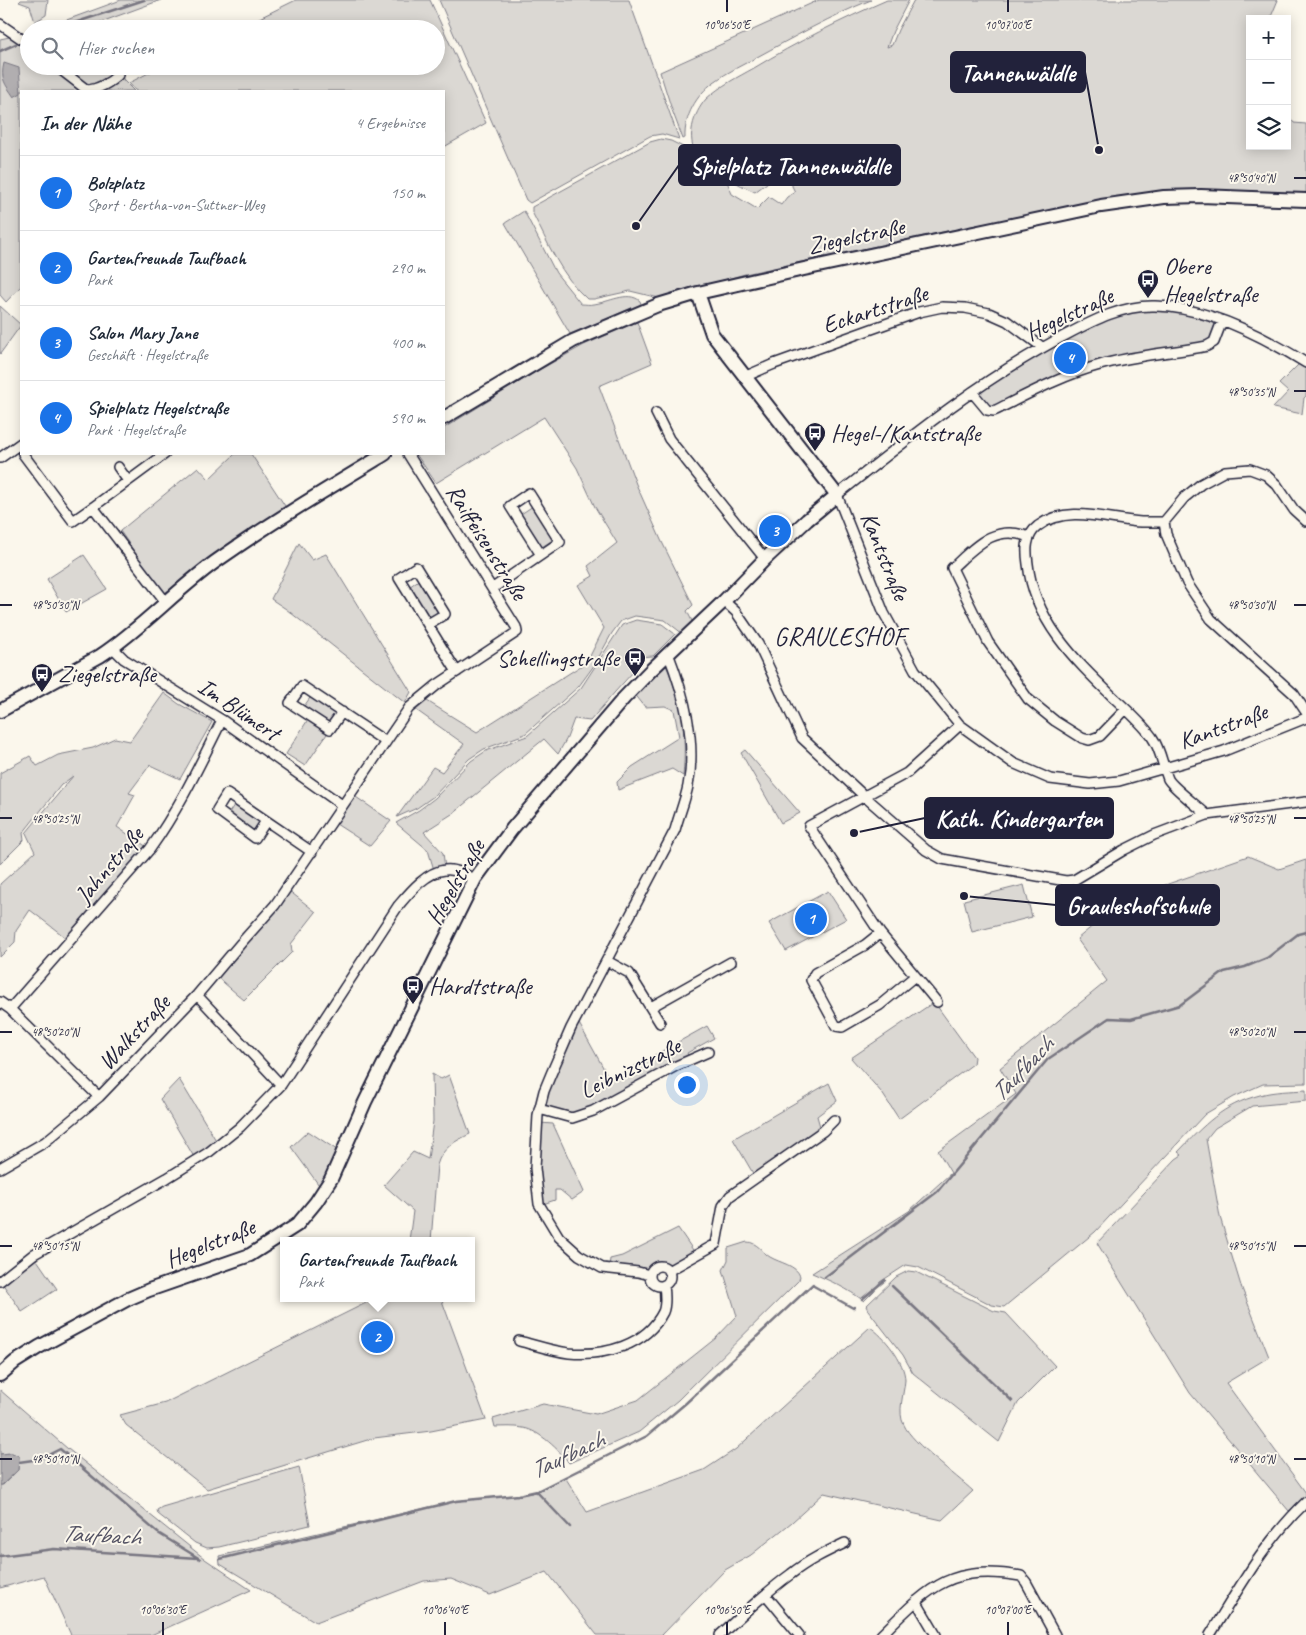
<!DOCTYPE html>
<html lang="de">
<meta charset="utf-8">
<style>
body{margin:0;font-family:Caveat,sans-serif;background:#f6f6f7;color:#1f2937}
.controls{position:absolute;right:15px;top:15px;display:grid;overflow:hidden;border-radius:0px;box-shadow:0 2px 12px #0003}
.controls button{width:45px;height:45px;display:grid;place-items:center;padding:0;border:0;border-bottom:1px solid #e0e1e3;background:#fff;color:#1f2937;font:25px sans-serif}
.you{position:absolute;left:686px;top:1084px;width:18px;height:18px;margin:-12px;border:4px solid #fff;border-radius:50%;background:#1a73e8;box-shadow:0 0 0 8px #1a73e833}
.badge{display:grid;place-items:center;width:32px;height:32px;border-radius:50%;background:#1a73e8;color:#fff;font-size:16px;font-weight:700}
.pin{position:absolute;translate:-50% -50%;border:2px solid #fff;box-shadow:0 1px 5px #0006}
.popup{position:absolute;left:280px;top:1237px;width:195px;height:65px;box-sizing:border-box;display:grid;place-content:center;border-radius:0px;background:#fff;filter:drop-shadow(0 1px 4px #0005);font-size:16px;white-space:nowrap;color:#747a83}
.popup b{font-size:19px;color:#1f2937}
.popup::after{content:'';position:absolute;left:50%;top:100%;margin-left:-10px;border:10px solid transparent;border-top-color:#fff}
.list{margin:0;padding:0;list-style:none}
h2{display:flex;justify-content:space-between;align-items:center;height:65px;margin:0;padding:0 20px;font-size:21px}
h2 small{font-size:16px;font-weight:400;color:#747a83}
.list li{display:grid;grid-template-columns:32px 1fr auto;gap:15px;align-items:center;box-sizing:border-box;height:75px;padding:0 20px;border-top:1px solid #e0e1e3}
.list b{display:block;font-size:19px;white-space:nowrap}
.list p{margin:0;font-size:16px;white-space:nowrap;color:#747a83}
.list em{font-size:16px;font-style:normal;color:#747a83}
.icon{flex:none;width:28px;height:28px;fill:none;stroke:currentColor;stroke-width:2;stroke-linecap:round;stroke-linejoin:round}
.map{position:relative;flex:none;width:1306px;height:1635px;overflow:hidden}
.search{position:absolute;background:#fff;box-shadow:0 2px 12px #0003;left:20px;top:20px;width:425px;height:55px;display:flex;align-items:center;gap:12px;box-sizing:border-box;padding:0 18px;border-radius:28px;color:#747a83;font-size:19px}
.panel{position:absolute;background:#fff;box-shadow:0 2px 12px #0003;left:20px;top:90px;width:425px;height:365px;border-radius:0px}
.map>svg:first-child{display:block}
.green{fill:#dbd8d3;stroke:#7e7d87}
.water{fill:#b1aeb0;stroke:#787681}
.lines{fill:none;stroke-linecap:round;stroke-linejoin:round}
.stream{stroke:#787681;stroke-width:2.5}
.street-casing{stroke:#22223b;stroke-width:12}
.secondary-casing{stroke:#22223b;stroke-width:16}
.street{stroke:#fbf7ec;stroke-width:9}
.secondary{stroke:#fbf7ec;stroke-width:12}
.ticks{fill:none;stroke:#22223b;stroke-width:2}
.labels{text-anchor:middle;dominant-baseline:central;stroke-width:4;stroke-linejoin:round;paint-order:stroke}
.street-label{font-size:24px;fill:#22223b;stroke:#fbf7ec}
.poi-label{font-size:24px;fill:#22223b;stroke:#fbf7ec;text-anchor:start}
.neighbourhood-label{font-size:25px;letter-spacing:1px;fill:#22223b;stroke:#fbf7ec}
.water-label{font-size:25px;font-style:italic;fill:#545364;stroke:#fbf7ec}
.ticks-label{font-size:12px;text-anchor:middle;fill:#22223b;stroke:#fbf7ec;stroke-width:4;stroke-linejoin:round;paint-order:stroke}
.leader{fill:none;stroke:#22223b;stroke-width:2}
.callout-dot{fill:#22223b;stroke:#fbf7ec;stroke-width:2}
.callout{fill:#22223b;stroke:#22223b;stroke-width:2}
.callout-label{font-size:25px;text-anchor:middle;font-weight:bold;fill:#fff}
</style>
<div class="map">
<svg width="1306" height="1635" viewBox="0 0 1306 1635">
<rect width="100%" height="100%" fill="#fbf7ec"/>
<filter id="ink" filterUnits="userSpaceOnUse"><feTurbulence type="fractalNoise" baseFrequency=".02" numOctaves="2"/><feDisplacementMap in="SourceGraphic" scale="10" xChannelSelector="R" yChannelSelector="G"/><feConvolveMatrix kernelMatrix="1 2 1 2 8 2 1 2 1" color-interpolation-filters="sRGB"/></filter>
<g filter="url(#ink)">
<!-- green -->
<path class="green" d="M21,0H48L46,15L35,22L30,6L19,2Z
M121,0H161L82,29H42Z
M296,0H430L486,123L444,147V91H136L129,83L162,66H436V29H237Z
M439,0H629L679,139L662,134L650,136L530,203L526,200Z
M819,0H871C831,16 794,37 757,57C743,65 727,72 714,82C696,95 684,117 685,138L683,139L672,110L660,72Z
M887,0H909L893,31L887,47L892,45L898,30L914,0H1278L1270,19H1250V146H1287V114L1294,123L1306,124V194L1114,200L961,228L745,274L659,298L630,291L594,299H587C561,276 548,243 532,212V207L650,142L661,139L671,141L683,147L698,165L726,179L732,194L757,209L769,197L781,205L787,197L795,192L792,186V164L755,192C742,186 705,168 697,156C686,138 693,114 706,99C720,86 738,77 754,68C797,42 841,20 887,0Z
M27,35L29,36V66H118L124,81L134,91H21V286L6,302L0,295V39L14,36L17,41Z
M524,211L556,273L581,304C585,304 590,305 593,304C608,303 628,290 640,301L641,304L570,334L505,223Z
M0,306L21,325L0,354Z
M1155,306L1222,321L1214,342L1101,365L994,411L972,392L1096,320Z
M637,322L652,363L599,386L636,484L661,540L693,605L687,611L693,623L683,634L665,620L635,616L621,621L612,633L595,664L579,686L525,734L484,749L469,759L434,796L417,808L397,817L433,767L442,772L464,744L416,710L427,701L477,732L587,662L604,628L578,585L593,576L588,566L617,543L595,507L577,468L544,417L436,483L416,454H444V428L537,371L584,345Z
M1300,363L1306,368V396L1304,398L1302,414L1273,408L1288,392L1279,384Z
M235,454H251L287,509L229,545L164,594L120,531L198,467L209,479Z
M533,506L554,539L542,547L521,514Z
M299,543L312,560L326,554L411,692L405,703L286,609L271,599Z
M84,555L107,589L66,612L47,579Z
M420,579L441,612L429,619L409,587Z
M636,620L662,624L675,634L653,656L638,657L633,672L615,692L590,721L574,719L567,738L558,754L544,739L452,814L424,832L443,853L445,868L434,870L428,850L396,823L419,810L435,798L471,761L486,751L527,736L581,688L622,625Z
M665,663C682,701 687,734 683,776L672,769L618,790L617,782L632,767L679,737L674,710L665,706L645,707L634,693Z
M164,693L179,704L212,722L180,779L150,765L129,793L135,795L117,827L150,849L70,941L30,910L16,931L15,942L0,957V884L35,852L26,833L73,776L61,785L23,833L24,840L0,864V773L30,756L37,766L58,755L93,748L115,738L130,741Z
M312,695L339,713L330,727L302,709Z
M309,718L329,731L305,766L286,754Z
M745,750L800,813L781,823L741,753Z
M353,795L391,821L370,846L333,822Z
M236,802L263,821L254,835L227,816Z
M1248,856L1279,869L1306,860V1083L1263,1084L1234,1097L1205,1114L1095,1232L1004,1307L992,1305L918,1267L906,1265L880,1282L874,1291L864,1301C848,1289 831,1281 812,1273L909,1211L951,1173L938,1151L1016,1094L1000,1068L1107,981L1077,939L1101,919L1145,892Z
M1024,885L1032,917L972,932L964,900Z
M288,890L316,912L291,944L292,952L244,1000L217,977Z
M828,891L846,919L786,951L769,923Z
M934,1002L974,1057L973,1064L899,1119L882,1093L851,1058Z
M576,1018L610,1080L707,1026L714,1038L687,1053L690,1060L572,1118L539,1109Z
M432,1074L441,1079L449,1075L470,1134C455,1141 442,1148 437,1165L431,1241H409L413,1211L384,1185L413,1152L428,1159L433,1121Z
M179,1079L217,1142L194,1157L160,1099Z
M829,1083L837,1101L817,1116L821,1130L754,1175L733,1139Z
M1306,1090V1101L1252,1106L1215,1128L1206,1139L1220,1217L1241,1286L1269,1357L1226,1383L1306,1493V1496L1289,1511L1190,1393L1097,1243L1176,1159L1182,1155L1178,1152C1204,1125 1222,1105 1260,1095C1274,1091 1291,1091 1306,1090Z
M540,1123L553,1124L584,1192L572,1200L560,1190H555V1200L543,1204L537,1170Z
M308,1131L340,1152L321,1188L291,1147Z
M678,1228L695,1253L669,1267L663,1264L654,1266L649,1272L609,1266L610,1259L622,1256Z
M747,1242C757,1242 763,1253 770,1257C780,1263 796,1265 800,1276L799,1280L678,1400L639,1432L569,1463C560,1451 539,1430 523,1428C514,1426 504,1427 495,1427L493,1419L543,1404L596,1414L638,1400L716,1338L737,1316L723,1270L728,1260V1248Z
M35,1257L57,1289L22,1312L2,1283Z
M908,1271L916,1272L994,1311L1006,1313L1055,1366L1018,1403L999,1442L913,1373L903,1355L868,1310L866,1306L896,1277Z
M376,1298H441L486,1420L431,1431L374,1438L207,1489L126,1425L120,1415L165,1403Z
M870,1327C884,1336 905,1362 905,1380C904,1394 897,1412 904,1425C912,1443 957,1476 973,1491L942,1520L824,1493L792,1522L751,1555L725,1570L662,1635H597L547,1572L490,1595L451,1579L424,1581L316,1622L220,1564L219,1556L456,1501L519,1495L537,1492L565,1477L587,1512L704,1470L736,1449Z
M0,1390L68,1449L205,1559L251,1590L151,1635H71L44,1576L0,1588V1485H3L18,1470L19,1456L12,1453L0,1454Z
M299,1467L310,1525L219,1547L207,1548L195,1543L158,1514L157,1510L162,1507Z"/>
<!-- water -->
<path class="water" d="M4,63L19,68L21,93L14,97C5,84 0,79 4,63Z
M12,1453L19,1456L18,1470L2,1485H0V1454Z"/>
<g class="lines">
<!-- stream -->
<path class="stream" d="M56,29L144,0
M0,51L16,44
M825,1277L937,1192L1048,1059L1109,1018L1131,1019L1180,1005L1224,972L1245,967L1267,958L1298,934L1306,932
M812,1285L853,1308L854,1307
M892,1286L1012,1401
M862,1299L885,1280
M19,1462L40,1459L60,1449L158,1533L200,1559
M537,1492L570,1527
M0,1556L54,1549L198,1558
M220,1559L456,1501L519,1495L537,1491L647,1436L686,1403L813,1284"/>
<!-- street casing -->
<g class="street-casing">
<path id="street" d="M0,24L29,44
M56,66L87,90C97,90 111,82 118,75V66
M1306,363C1263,336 1207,307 1155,306C1123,305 1094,320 1066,335C983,378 910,437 837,495L884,613L915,670L960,725L1013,763L1050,779L1090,784L1119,781L1224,751L1306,718
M744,377L774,364L919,312L942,307L965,308L989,313L1007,321L1042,347
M972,392L987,410L994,411C1028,394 1063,375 1100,365C1135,355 1171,353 1207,346L1214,342L1222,321
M656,413L669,439L765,559
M23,454L73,521L93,507L165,601
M0,458L21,443
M118,467L128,481
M93,507L165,454
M1164,522C1157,522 1149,522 1141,522C1108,520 1068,504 1038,526C1025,536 1026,551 1028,564C1034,620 1074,659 1112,696C1125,708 1141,722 1152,737C1161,750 1162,764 1168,779C1172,787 1199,807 1207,815L1306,802
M1164,522L1166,534L1187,583L1211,619L1294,694L1306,712
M1164,522L1184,498L1201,484L1225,471L1250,469L1266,475L1277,485L1294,510L1306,521
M1029,537C995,523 975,547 952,568L988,642L1028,699L1055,721L1082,738L1089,740L1100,736L1126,709
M493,588L560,542L529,493L510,506L541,555
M724,601L736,612L758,644L802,738L863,795L926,850L942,859L1066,881L1074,880L1124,850L1154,835L1207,815
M428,624L445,614L416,567L399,578L457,672
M113,648L124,659L222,720L342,805
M342,712L330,729L290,703L302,686L386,742
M266,821L255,838L217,810L227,794L312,852
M880,933L865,945L815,973L811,980L836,1026L842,1027L880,1005L915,976
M607,961L629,973L660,1023
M197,995L281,1085
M0,1002L10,1009L99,1097
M937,1002L880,933L809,826L907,773L960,725
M651,1007L731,962
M10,1009L150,849C179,809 200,764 222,720
M539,1109L572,1118L593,1111L676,1066L708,1052
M0,1168L45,1142L99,1097L197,995L241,943L275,905L409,708L437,685L517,632L516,627L408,454
M650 1276a10 10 0 1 1 20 0a10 10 0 1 1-20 0Z
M668,1271L716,1244L723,1206L730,1196L823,1131L834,1120
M650,1275L638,1272L602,1268L579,1255L559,1237L539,1204L535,1168L538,1115L544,1091L551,1074L571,1028L675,830C679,815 685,801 688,786C697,741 684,694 668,653
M0,1281L34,1254L167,1178L209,1152L240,1127L281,1085L398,906C410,892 426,872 445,870C455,868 466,875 475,879
M519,1341C535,1345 552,1351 569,1353C604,1356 646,1346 663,1312C666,1305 665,1293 664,1285
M766,1595L799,1635
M916,1601L936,1635
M720,1635C743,1614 766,1592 791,1574C807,1561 826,1552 845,1543
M881,1635C929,1588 949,1564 1021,1576L1026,1582L1055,1635
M1210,1635C1239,1588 1266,1540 1306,1502"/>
</g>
<!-- secondary casing -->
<g class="secondary-casing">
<path id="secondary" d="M444,418L573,341L658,305L698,293L804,269L1101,206L1164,197L1201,196L1306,200
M0,711L100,656C141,629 175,591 215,562C270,523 327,489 385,454
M0,1375L15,1362L39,1347L128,1299L149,1290L250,1255L297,1225L316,1202L331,1179L365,1102L475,879L512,829L624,698L650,671L724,601L765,559L807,520L837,495L712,334L698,293"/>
</g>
<!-- street -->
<use href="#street" class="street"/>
<!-- secondary -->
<use href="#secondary" class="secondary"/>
</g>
</g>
<!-- ticks -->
<path class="ticks" d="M727,0V12M1008,0V12M1294,178H1306M1294,391H1306M0,605H12M1294,605H1306M0,818H12M1294,818H1306M0,1032H12M1294,1032H1306M0,1246H12M1294,1246H1306M0,1459H12M1294,1459H1306M163,1622V1635M445,1622V1635M727,1622V1635M1008,1622V1635"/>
<!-- icons -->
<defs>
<g id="bus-pin" transform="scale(1.125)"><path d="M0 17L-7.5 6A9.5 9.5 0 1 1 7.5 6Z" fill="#22223b" stroke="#fbf7ec"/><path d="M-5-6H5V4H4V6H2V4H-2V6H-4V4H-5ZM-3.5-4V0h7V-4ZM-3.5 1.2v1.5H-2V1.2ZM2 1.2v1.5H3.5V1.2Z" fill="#fff"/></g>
</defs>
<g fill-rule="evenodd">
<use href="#bus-pin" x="1148" y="280"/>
<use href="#bus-pin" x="815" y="433"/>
<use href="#bus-pin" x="635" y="658"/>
<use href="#bus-pin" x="42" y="674"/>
<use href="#bus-pin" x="413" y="986"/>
</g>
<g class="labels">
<!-- street labels -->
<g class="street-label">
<text transform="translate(856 236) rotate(-12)">Ziegelstraße</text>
<text transform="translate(875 309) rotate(-18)">Eckartstraße</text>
<text transform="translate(1069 314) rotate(-25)">Hegelstraße</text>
<text transform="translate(487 542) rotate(58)">Raiffeisenstraße</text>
<text transform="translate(885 556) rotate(68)">Kantstraße</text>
<text transform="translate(239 709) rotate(34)">Im Blümert</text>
<text transform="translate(1223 726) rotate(-20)">Kantstraße</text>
<text transform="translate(109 865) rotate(-50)">Jahnstraße</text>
<text transform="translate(455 882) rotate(-60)">Hegelstraße</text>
<text transform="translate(134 1032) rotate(-47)">Walkstraße</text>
<text transform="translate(630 1068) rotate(-26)">Leibnizstraße</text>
<text transform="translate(210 1243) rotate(-22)">Hegelstraße</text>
</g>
<!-- poi labels -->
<g class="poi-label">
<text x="1164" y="266">Obere<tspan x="1164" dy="28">Hegelstraße</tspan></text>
<text x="831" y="433">Hegel-/Kantstraße</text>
<text x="619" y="658" text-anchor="end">Schellingstraße</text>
<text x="58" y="674">Ziegelstraße</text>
<text x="429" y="986">Hardtstraße</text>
</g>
<!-- neighbourhood labels -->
<g class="neighbourhood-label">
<text x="840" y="637">GRAULESHOF</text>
</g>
<!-- water labels -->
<g class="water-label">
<text transform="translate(1022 1069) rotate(-46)">Taufbach</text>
<text transform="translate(567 1455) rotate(-25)">Taufbach</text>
<text transform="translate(101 1535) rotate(3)">Taufbach</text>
</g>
</g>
<g class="ticks-label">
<text x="727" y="29">10°06'50"E</text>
<text x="1008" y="29">10°07'00"E</text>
<text x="1251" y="182">48°50'40"N</text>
<text x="1251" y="396">48°50'35"N</text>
<text x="55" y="609">48°50'30"N</text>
<text x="1251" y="609">48°50'30"N</text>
<text x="55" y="823">48°50'25"N</text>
<text x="1251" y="823">48°50'25"N</text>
<text x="55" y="1036">48°50'20"N</text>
<text x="1251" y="1036">48°50'20"N</text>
<text x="55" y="1250">48°50'15"N</text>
<text x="1251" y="1250">48°50'15"N</text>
<text x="55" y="1463">48°50'10"N</text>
<text x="1251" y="1463">48°50'10"N</text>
<text x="163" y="1614">10°06'30"E</text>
<text x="445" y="1614">10°06'40"E</text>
<text x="727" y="1614">10°06'50"E</text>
<text x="1008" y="1614">10°07'00"E</text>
</g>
<!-- callouts -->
<path class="leader" d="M1099 150L1085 72M636 226L679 165M854 833L925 818M964 896L1056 905"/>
<g class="callout-dot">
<circle cx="1099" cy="150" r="5"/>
<circle cx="636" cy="226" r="5"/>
<circle cx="854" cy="833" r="5"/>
<circle cx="964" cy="896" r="5"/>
</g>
<g class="callout">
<rect x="951" y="52" width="134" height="40" rx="5"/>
<rect x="679" y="145" width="221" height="40" rx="5"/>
<rect x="925" y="798" width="188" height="40" rx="5"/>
<rect x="1056" y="885" width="163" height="40" rx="5"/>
</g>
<g class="callout-label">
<text x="1018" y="81">Tannenwäldle</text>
<text x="790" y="174">Spielplatz Tannenwäldle</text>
<text x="1019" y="827">Kath. Kindergarten</text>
<text x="1138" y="914">Grauleshofschule</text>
</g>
</svg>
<div class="controls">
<button>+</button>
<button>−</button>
<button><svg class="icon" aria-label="layers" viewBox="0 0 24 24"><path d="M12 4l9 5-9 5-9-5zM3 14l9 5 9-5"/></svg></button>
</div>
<div class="you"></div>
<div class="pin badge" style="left:811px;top:919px">1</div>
<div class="pin badge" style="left:377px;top:1337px">2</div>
<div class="popup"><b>Gartenfreunde Taufbach</b>Park</div>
<div class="pin badge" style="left:775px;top:531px">3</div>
<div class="pin badge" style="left:1070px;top:358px">4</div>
<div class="search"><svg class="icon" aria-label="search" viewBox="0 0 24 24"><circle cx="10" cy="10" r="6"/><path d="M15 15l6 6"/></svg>Hier suchen</div>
<section class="panel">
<h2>In der Nähe<small>4 Ergebnisse</small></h2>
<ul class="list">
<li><span class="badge">1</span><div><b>Bolzplatz</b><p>Sport · Bertha-von-Suttner-Weg</p></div><em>150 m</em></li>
<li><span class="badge">2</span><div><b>Gartenfreunde Taufbach</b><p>Park</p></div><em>290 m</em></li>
<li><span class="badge">3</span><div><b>Salon Mary Jane</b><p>Geschäft · Hegelstraße</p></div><em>400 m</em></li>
<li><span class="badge">4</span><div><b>Spielplatz Hegelstraße</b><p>Park · Hegelstraße</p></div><em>590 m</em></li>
</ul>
</section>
</div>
